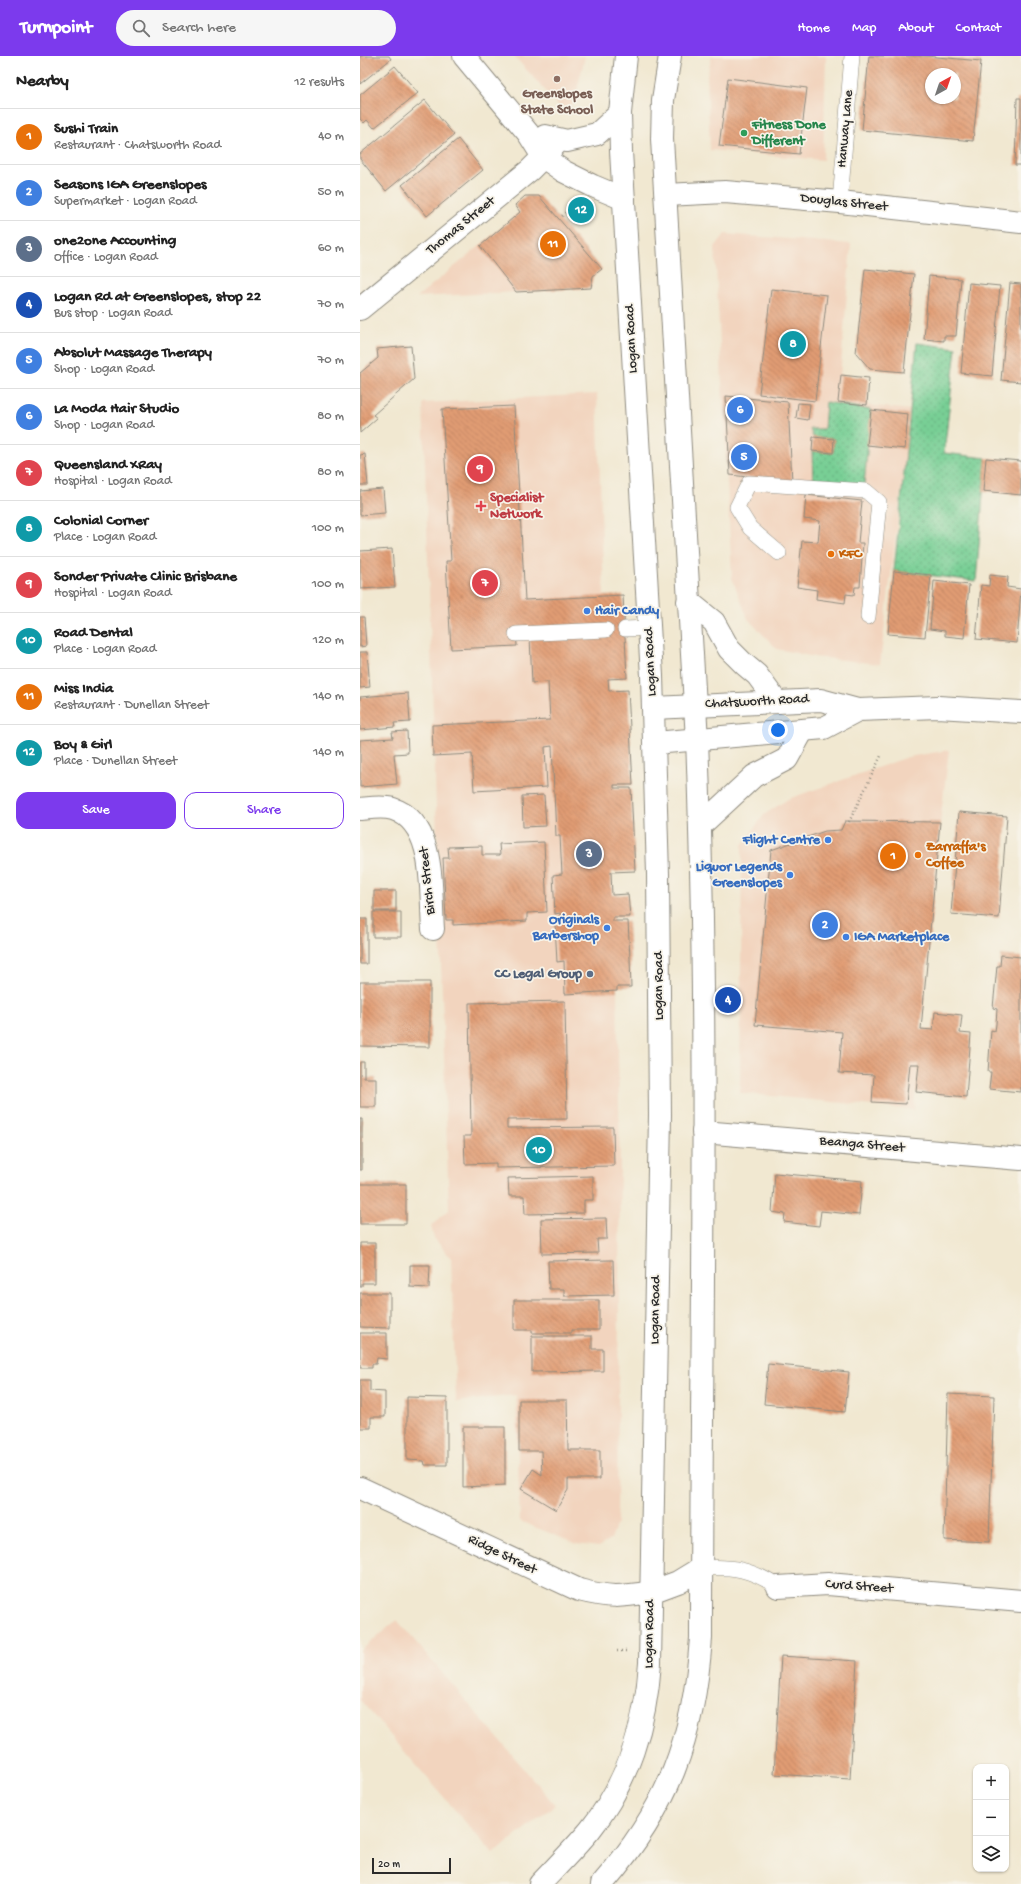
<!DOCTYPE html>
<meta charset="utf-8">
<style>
body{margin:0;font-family:"Gochi Hand",sans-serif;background:#f6f6f6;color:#222}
.controls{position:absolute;right:12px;bottom:12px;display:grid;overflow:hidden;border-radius:8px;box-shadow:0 1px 3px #0004}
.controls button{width:36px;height:36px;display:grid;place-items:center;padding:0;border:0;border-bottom:1px solid #e0e0e0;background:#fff;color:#222;font:20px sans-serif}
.compass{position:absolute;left:565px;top:12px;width:36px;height:36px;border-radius:50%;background:#fff;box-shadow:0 1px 3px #0004;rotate:40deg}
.scale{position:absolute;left:12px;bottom:10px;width:79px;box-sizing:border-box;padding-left:4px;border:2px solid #2b2b2b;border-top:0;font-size:11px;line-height:14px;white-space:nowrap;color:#2b2b2b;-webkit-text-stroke:3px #f7f3e8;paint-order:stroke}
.you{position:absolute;left:418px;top:674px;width:14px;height:14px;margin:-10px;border:3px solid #fff;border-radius:50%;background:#1a73e8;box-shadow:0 0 0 6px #1a73e833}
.badge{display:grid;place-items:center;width:26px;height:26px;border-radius:50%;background:#7c3aed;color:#fff;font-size:13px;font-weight:700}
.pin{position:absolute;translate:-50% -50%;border:2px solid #fff;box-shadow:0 1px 4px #0006}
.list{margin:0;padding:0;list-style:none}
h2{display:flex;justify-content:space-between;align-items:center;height:52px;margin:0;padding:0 16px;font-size:17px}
h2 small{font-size:13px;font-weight:400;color:#767676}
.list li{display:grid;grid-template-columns:26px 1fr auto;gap:12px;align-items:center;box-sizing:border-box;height:56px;padding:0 16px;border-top:1px solid #e0e0e0}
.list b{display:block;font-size:15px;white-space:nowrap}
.list p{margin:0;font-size:13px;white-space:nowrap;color:#767676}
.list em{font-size:13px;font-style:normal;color:#767676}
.actions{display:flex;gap:8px;padding:12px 16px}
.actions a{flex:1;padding:9px 0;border:1px solid #7c3aed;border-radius:12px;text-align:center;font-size:14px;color:#7c3aed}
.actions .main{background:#7c3aed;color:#fff}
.icon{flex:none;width:22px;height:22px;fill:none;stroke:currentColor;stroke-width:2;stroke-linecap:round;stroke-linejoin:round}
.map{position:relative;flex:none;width:661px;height:1828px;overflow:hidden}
header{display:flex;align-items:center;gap:24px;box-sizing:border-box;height:56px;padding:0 20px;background:#7c3aed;color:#fff}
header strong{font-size:19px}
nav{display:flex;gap:22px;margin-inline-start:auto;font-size:14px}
.search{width:280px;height:36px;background:#f6f6f6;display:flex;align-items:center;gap:10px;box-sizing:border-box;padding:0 14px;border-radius:22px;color:#767676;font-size:15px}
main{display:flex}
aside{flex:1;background:#fff}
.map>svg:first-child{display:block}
.built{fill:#f2d4be}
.grass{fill:url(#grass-dots);stroke:#527d60}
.building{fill:url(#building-back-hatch);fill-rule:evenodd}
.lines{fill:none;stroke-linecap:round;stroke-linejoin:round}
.lane-casing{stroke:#8e8a7e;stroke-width:16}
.street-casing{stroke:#8e8a7e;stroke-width:24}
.secondary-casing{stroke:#8e8a7e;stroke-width:24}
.primary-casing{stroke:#8e8a7e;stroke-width:24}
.path{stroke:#8e8a7e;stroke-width:2.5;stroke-dasharray:1 3;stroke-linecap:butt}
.lane{stroke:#fff;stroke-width:15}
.street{stroke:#fff;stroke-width:22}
.secondary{stroke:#fff;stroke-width:22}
.primary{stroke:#fff;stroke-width:22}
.education-dot{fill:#8d6e63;stroke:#f7f3e8;stroke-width:1.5}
.leisure-dot{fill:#2e9e5b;stroke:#f7f3e8;stroke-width:1.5}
.health-dot{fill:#e0444e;stroke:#f7f3e8;stroke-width:1.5}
.food-dot{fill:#e8710a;stroke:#f7f3e8;stroke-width:1.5}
.shop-dot{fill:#3f7fe0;stroke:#f7f3e8;stroke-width:1.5}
.service-dot{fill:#5c6f8a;stroke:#f7f3e8;stroke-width:1.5}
.labels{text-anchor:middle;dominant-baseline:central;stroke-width:3.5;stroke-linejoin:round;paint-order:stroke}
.education-label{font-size:14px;font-weight:bold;fill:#785e54;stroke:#f7f3e8}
.leisure-label{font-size:14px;font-weight:bold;fill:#27864d;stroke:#f7f3e8;text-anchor:start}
.street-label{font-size:14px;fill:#2b2b2b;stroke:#f7f3e8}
.health-label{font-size:14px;font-weight:bold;fill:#be3a42;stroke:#f7f3e8;text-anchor:start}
.food-label{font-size:14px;font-weight:bold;fill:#c56008;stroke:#f7f3e8;text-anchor:start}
.shop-label{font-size:14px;font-weight:bold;fill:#366cbe;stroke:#f7f3e8;text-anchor:end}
.service-label{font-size:14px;font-weight:bold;fill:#4e5e75;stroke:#f7f3e8;text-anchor:end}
</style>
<header>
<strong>Turnpoint</strong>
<div class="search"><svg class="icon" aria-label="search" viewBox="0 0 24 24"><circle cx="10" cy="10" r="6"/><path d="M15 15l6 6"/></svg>Search here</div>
<nav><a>Home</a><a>Map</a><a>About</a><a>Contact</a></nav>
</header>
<main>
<aside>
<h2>Nearby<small>12 results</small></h2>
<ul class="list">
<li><span class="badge" style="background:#e8710a">1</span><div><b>Sushi Train</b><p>Restaurant · Chatsworth Road</p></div><em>40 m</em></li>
<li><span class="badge" style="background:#3f7fe0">2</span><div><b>Seasons IGA Greenslopes</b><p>Supermarket · Logan Road</p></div><em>50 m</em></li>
<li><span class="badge" style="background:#5c6f8a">3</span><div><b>one2one Accounting</b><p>Office · Logan Road</p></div><em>60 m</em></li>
<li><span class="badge" style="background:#1a4fb4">4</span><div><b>Logan Rd at Greenslopes, stop 22</b><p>Bus stop · Logan Road</p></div><em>70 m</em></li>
<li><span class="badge" style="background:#3f7fe0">5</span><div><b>Absolut Massage Therapy</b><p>Shop · Logan Road</p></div><em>70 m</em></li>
<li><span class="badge" style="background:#3f7fe0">6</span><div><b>La Moda Hair Studio</b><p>Shop · Logan Road</p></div><em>80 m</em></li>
<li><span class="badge" style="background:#e0444e">7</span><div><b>Queensland XRay</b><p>Hospital · Logan Road</p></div><em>80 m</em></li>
<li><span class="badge" style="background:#0f9aa8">8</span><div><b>Colonial Corner</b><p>Place · Logan Road</p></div><em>100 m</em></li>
<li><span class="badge" style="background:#e0444e">9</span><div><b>Sonder Private Clinic Brisbane</b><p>Hospital · Logan Road</p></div><em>100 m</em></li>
<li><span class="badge" style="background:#0f9aa8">10</span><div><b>Road Dental</b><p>Place · Logan Road</p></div><em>120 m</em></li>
<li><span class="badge" style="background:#e8710a">11</span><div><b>Miss India</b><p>Restaurant · Dunellan Street</p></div><em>140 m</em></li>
<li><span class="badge" style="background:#0f9aa8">12</span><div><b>Boy &amp; Girl</b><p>Place · Dunellan Street</p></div><em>140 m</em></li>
</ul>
<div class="actions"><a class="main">Save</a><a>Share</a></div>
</aside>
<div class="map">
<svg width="661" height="1828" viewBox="0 0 661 1828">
<defs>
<pattern id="grass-dots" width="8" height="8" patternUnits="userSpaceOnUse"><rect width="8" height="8" fill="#78cf95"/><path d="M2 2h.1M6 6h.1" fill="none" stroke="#63a87a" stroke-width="1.8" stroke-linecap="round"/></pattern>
<pattern id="building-back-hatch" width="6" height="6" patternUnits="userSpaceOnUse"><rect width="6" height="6" fill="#e19c73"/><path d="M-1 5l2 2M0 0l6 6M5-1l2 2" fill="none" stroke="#b77f5f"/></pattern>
</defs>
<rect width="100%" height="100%" fill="#f7f3e8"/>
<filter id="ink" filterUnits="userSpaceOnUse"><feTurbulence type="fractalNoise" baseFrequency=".025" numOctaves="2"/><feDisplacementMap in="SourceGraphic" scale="8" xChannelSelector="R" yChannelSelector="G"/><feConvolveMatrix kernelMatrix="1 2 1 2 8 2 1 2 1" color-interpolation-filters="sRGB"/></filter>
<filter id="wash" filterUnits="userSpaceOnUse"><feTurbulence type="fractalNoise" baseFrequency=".012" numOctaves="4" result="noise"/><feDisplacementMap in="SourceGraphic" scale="16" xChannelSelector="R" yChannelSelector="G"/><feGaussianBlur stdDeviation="0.9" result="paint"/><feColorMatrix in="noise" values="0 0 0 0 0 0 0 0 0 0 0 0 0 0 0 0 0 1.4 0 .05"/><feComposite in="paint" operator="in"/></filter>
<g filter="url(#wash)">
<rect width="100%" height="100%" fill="#f1e8d1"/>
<!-- built -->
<path class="built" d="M154,0H225L214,47L201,52Z
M352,0H466L463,104L350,94L347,20Z
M169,149L156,236L57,241L120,190Z
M365,178L491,188L478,346L551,354L520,608L455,601L417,593L388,563L372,522L355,191Z
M237,338L244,540L259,815L251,816L257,931L260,1114L257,1467L251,1483L238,1491L217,1488L160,1465L156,1339L96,1346L91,1202L74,1182L71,1170L89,1154L63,347Z
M589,694L580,767L554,1054L380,1037L382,789L404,759L428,743L548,701Z
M37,1564L195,1749L133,1798L0,1644V1595Z"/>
<!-- grass -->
<path class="grass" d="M557,287L596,292L584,397L626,402L616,525L534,515Z
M466,346L511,354L504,429L453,424L452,395L473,397L474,383L453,381L450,373H464Z"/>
<g id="blocks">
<!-- building -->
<path class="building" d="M0,0H29L31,3L0,28Z
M509,0H566L621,5L613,85L502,74ZM571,18H595V42H571Z
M35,10L58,37L14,72L7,64L4,67L0,63V39Z
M368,22L447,32L439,98L359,90Z
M657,42H661V109H655Z
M65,44L94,79L26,135L0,103V98Z
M98,83L123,114L67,160L42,129Z
M165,140H179L242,213L233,220L231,232L156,236L120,190L160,156L155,149Z
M505,213L554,218L544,316L510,313L496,297Z
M569,220L601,223L596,280H584V285L564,283Z
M609,227L640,230L632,320L601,317Z
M650,227L661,228V326L641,324Z
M411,233L467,239L455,345L399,338Z
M51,290L54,323L13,359L17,362L0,377V317L18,302L17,293Z
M481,319L509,322L507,349L478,346Z
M366,340L428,346L432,426L370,419Z
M438,347L450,348L448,364L436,362Z
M154,350L165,544L263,539L267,622L248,623L249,635L268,634L273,729H254V732H271L275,815L251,816L252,839L268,838L270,861H253V865H268L270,902L271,931H257V935L205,938L204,905L197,906L195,868H200V857L195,858L193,819L202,818L200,780H196L192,690L185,691L187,731L114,735L112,698L73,700L72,669L190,664L188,626L172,627L170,581L156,574L157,590L91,593L86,505H91L82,353Z
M511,354L548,358L545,393L507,389Z
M453,381L474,383L473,397L452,395Z
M5,398L8,429H0V399Z
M626,402L661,405V439L623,435Z
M23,433L25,457L0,459V435Z
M446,439L502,445L498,487H503L500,531H495L494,539L486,538L485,547L456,543L457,534L437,531L442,485L458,486L460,465L444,463Z
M32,493L35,531L0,533V495Z
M534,515L571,519L565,581L528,578Z
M630,519L648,521L647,531L661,533L657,587L616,583L621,529L629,530Z
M574,525L609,529L604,582L585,580V575L570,573Z
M0,561H4L6,590L0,591Z
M0,596H7L10,631L0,632Z
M48,637L50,666L34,667L35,671L0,674V641Z
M47,675L48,697L34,698L37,728L0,731V684L33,682L32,676Z
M184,739L186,770L163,771L162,740Z
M599,756L647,760L639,862L591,858Z
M485,765L580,766L561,973L573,974L575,956L602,959L600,977L611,978L606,1041L556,1036L559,1008H550L546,1048L512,1046L514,1019L479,1017L482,976L395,969L411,794L465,775L481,774Z
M184,786L187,856L167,857V865L93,869V864H86L83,802H89L88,791L122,790V799H140L139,788Z
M14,835H36V855H14Z
M13,856H41V881H13Z
M0,863H7V908H0Z
M641,899L661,901V1036L629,1033L631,1016H628L631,974L635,975L636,968L637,953L633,952L637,910H640Z
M0,926H70V991L0,990Z
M205,945L207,1063L147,1064V1072L253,1071L254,1110L136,1112V1107L105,1108L104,1080H111L109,947Z
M0,1006H4V1022H16V1051H0Z
M0,1063H2V1114H0Z
M415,1117L502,1125L499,1159L461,1155L459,1170L424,1166L425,1158L412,1156Z
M233,1120V1144H224V1157L165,1158L164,1140H149L148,1122Z
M0,1128H46V1168H0Z
M246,1162L247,1183H237L238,1197L182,1198L181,1163Z
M0,1187H15V1227H2V1231H0Z
M253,1204L254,1239L204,1240V1233H189L188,1205Z
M50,1209H70L69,1232L50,1231Z
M0,1237H30V1272L0,1271Z
M154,1244H239V1274H212V1277H172V1274H154Z
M0,1277H27V1303L17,1302L16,1308H12V1312H0Z
M172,1280H232V1293H243V1315L172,1316Z
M408,1308L489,1316L485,1356L404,1348Z
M0,1324H10V1335L25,1336V1361H11V1372H0Z
M588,1338L634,1340L629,1486L584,1484Z
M47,1341L87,1342V1409H65L64,1405L47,1404Z
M159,1344H207L208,1394H240V1423H208V1434L196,1454L161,1433L173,1413L182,1419L181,1395H159Z
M103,1371H145V1429L103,1431Z
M421,1600L497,1605L490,1723L414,1718Z"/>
</g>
</g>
<g filter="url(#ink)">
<use href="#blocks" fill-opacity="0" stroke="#8e8a7e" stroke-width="1"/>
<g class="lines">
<!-- lane casing -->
<g class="lane-casing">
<path id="lane" d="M480,146L492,0
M419,497L390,472L377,451L389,427L506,435L519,446L508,561
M265,573L289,572
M156,578L246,574
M341,1512C373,1510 391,1513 418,1531"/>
</g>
<!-- street casing -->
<g class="street-casing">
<path id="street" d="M104,0L168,77L183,101L203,115L233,130L264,143
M185,80L207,85L237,78L260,57
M306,139L365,136L480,146L661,166
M0,253L170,114L200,84
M0,753C11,752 23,750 33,753C77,767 70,837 73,873
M343,1076L661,1103
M418,1531L468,1528L661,1545"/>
</g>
<!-- secondary casing -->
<g class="secondary-casing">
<path id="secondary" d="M294,652L461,644L498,654L578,651L661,656
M295,687L464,672L498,654
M0,1432L219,1534C250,1542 260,1541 291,1536"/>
</g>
<!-- primary casing -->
<g class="primary-casing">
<path id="primary" d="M328,545L354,566L369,593L384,608L397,619L416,645
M340,770L394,720L427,703L443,674
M291,1536L318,1526L341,1512
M180,1828C197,1810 214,1793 230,1774C268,1727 286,1667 290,1607L300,1059L298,818L292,620L261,95L260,57L266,0
M242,1828C309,1751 334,1683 341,1582C341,1282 349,983 337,684L302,83L303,44L310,0"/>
</g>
<!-- path -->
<path class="path" d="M202,160L215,148
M489,766L521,700
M257,1595H266"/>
<!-- lane -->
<use href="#lane" class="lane"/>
<!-- street -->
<use href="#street" class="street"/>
<!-- secondary -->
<use href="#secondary" class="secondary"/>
<!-- primary -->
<use href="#primary" class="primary"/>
</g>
</g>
<!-- markers -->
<circle class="education-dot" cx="197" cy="23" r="4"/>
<circle class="leisure-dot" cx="384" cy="77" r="4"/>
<path class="health-dot" d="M119 444h4v4h4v4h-4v4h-4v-4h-4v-4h4z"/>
<g class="food-dot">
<circle cx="471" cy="498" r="4"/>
<circle cx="558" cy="799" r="4"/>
</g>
<g class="shop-dot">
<circle cx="227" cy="555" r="4"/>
<circle cx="468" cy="784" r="4"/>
<circle cx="430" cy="819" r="4"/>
<circle cx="247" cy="872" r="4"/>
<circle cx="486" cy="881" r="4"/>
</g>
<circle class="service-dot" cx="230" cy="918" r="4"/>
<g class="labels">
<!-- education labels -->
<g class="education-label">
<text x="197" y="38">Greenslopes<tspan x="197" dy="16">State School</tspan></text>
</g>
<!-- leisure labels -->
<g class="leisure-label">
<text x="392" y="69">Fitness Done<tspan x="392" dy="16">Different</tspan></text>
</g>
<!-- street labels -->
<g class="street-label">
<text transform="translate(486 73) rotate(-85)">Hanway Lane</text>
<text transform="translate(484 147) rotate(6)">Douglas Street</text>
<text transform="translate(101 170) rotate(-39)">Thomas Street</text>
<text transform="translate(272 283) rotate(-93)">Logan Road</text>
<text transform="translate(291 606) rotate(-93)">Logan Road</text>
<text transform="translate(397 646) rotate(-3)">Chatsworth Road</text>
<text transform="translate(68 825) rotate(-96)">Birch Street</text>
<text transform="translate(299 930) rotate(-90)">Logan Road</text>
<text transform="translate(502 1089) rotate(5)">Beanga Street</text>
<text transform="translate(296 1254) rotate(-89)">Logan Road</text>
<text transform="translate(142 1499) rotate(26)">Ridge Street</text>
<text transform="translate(499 1531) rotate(4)">Curd Street</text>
<text transform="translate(290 1578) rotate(-89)">Logan Road</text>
</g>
<!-- health labels -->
<g class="health-label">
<text x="130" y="442">Specialist<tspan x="130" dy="16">Network</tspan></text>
</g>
<!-- food labels -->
<g class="food-label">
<text x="479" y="498">KFC</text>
<text x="566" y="791">Zarraffa's<tspan x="566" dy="16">Coffee</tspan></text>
</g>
<!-- shop labels -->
<g class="shop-label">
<text x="235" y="555" text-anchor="start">Hair Candy</text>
<text x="460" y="784">Flight Centre</text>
<text x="422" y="811">Liquor Legends<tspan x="422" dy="16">Greenslopes</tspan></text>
<text x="239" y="864">Originals<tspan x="239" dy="16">Barbershop</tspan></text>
<text x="494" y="881" text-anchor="start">IGA Marketplace</text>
</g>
<!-- service labels -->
<g class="service-label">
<text x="222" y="918">CC Legal Group</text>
</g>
</g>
</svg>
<div class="controls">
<button>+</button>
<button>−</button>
<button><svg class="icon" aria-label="layers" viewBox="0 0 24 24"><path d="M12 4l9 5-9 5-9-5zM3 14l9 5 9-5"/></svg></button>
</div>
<svg class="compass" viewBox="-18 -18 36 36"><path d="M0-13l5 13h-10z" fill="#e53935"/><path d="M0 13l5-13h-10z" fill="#767676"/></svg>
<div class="scale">20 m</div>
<div class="you"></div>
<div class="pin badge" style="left:533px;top:800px;background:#e8710a">1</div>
<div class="pin badge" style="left:465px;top:869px;background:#3f7fe0">2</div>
<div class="pin badge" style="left:229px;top:798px;background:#5c6f8a">3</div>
<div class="pin badge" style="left:368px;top:944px;background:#1a4fb4">4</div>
<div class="pin badge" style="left:384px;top:401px;background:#3f7fe0">5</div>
<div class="pin badge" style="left:380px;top:354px;background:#3f7fe0">6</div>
<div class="pin badge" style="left:125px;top:527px;background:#e0444e">7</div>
<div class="pin badge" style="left:433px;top:288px;background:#0f9aa8">8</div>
<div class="pin badge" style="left:120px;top:413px;background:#e0444e">9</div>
<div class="pin badge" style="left:179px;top:1094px;background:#0f9aa8">10</div>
<div class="pin badge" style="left:193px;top:188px;background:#e8710a">11</div>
<div class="pin badge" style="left:221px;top:154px;background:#0f9aa8">12</div>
</div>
</main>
